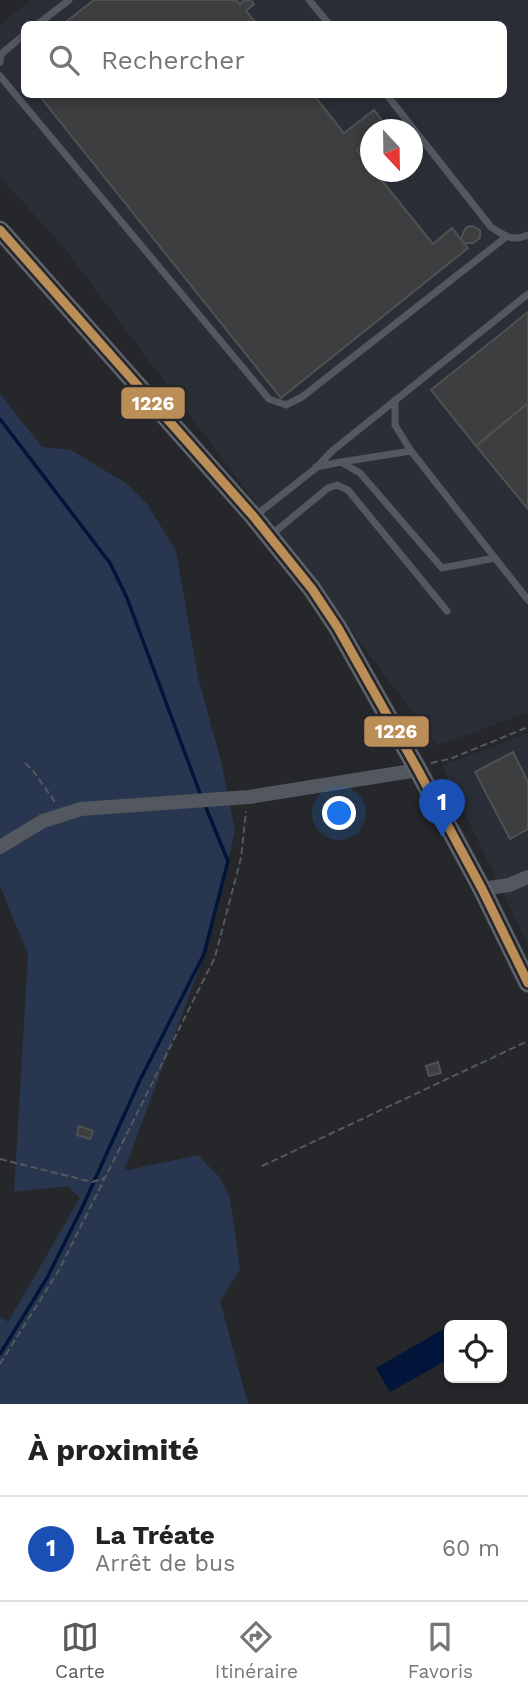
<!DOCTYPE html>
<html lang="fr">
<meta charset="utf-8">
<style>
body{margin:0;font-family:"Work Sans",sans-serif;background:#f6f6f6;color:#222}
.controls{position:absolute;right:21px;bottom:21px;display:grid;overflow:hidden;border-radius:10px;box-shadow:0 4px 10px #0003}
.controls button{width:63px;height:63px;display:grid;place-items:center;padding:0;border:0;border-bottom:2px solid #e0e0e0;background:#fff;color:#222;font:35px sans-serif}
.compass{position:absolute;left:360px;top:119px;width:63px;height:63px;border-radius:50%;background:#fff;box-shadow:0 4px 10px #0003;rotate:158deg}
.you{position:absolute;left:340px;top:814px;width:24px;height:24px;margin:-18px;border:5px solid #fff;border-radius:50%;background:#1a73e8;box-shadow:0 0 0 10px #1a73e833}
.badge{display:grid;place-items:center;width:46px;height:46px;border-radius:50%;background:#595a5b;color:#fff;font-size:23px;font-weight:700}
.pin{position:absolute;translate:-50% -58px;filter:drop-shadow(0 2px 4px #0008)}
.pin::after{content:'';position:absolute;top:37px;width:24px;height:21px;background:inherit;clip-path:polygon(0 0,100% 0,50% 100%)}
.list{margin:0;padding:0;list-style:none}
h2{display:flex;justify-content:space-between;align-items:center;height:91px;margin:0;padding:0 28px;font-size:30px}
h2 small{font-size:23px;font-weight:400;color:#767676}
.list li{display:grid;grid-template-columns:46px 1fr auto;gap:21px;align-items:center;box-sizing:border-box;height:105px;padding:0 28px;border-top:2px solid #e0e0e0}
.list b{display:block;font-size:26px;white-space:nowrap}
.list p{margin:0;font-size:23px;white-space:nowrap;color:#767676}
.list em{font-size:23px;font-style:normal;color:#767676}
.icon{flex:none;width:38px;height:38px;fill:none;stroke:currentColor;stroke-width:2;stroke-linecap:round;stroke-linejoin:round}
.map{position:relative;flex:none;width:528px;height:1404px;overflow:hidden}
.search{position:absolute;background:#fff;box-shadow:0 4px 10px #0003;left:21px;right:21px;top:21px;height:77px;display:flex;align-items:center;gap:18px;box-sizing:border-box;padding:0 24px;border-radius:10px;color:#767676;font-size:26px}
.sheet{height:196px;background:#fff}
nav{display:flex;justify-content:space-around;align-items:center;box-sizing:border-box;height:98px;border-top:2px solid #e0e0e0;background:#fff;font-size:19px;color:#767676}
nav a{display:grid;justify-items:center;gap:4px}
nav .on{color:#595a5b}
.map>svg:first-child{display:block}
.built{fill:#2a2f37;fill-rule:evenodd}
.green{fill:#28374f}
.water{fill:#03143b}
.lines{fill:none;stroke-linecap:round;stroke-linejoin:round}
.stream{stroke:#03143b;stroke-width:3.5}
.building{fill:#3c3e40;stroke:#4f5153;stroke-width:2}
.path{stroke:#55585e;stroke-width:2;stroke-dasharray:7 3.5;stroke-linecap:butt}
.lane{stroke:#53575f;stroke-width:7}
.street{stroke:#53575f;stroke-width:14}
.secondary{stroke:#5d626b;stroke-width:19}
.bus-1-casing{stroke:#24262b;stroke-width:14}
.bus-1{stroke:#bb8d57;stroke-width:9}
.line-badge{stroke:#24262b;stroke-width:2.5}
.badge-label{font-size:19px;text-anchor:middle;font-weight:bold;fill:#fff}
</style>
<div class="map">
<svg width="528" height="1404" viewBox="0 0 528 1404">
<rect width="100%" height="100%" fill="#25272a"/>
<!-- built -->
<path class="built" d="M31,0H528V713L437,745L66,250L0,177V25ZM24,24H504V94H24ZM370,130H412V172H370Z
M528,733V945L442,766Z"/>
<!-- green -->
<path class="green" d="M0,394L42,447L71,450L127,484L147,504L176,551L198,677L222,765L235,831L206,950L124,1171L198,1155L221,1179L230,1198L240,1269L220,1301L248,1404H0V1316L8,1322L80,1198L68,1186L14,1192L28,954L0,886Z"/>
<!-- water -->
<path class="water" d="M449,1326V1359L390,1392L376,1368Z"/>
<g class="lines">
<!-- stream -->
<path class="stream" d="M0,419L110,563L127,598L201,796
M0,1354L47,1278L82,1208L140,1080L204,954L228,861L204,803"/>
</g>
<!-- building -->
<path class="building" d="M94,0H236L240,4L244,0H251L254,4L246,11L257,24H63Z
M38,94H313L344,133L374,110L387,127L384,130H370V147L366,151L362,146L357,150L370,166V172H375L433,244L452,228L468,248L281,398Z
M473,226L480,230V238L473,243H464L461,239L464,231L467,227Z
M528,312V403L476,446L431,390Z
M528,403V509L476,446Z
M513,752L528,782V829L510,839L475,772Z
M438,1062L441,1073L429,1076L426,1066Z
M79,1126L93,1131L90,1139L77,1135Z"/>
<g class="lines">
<!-- path -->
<path class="path" d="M25,763L34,772L55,802
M431,763L450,759L528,727
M0,1159L92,1182L105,1178
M262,1166L528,1041
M0,1364L59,1270L215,957L241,858L246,811"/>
<!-- lane -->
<path class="lane" d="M309,0L329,24
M38,24L69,0
M0,62L1,54L24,35
M0,76L269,399L286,405L302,397L506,237
M386,94L491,227C504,236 513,242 528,235
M395,400V425L411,451
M341,462L411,451L528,600
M316,467L341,462L360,473L442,568L495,558
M255,516L316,468L332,451L528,294
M271,535L328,488L337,485L348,490L447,611"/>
<!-- street -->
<path class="street" d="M0,847L43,821L81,809L249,797L418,770
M482,889L509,885L528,877"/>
<!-- secondary -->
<path class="secondary" d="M0,230L254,517L312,589L338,628L418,770L482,889L528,983"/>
<!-- bus-1 casing -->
<g class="bus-1-casing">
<path id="bus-1" d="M0,230L254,517L312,589L338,628L418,770L482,889L528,983"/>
</g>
<!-- bus-1 -->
<use href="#bus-1" class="bus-1"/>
</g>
<g class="line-badge">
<rect x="120" y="386" width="66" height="34" rx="7" fill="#bb8d57"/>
<rect x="363" y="715" width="67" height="33" rx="7" fill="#bb8d57"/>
</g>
<g class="badge-label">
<text x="153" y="410">1226</text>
<text x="396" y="738">1226</text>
</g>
</svg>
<div class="controls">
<button><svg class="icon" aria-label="locate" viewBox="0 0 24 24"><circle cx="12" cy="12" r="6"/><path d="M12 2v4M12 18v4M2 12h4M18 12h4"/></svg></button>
</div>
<svg class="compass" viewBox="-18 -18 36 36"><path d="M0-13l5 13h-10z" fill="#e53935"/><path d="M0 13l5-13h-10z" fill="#767676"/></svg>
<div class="you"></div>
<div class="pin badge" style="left:442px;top:837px;background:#1a4fb4">1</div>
<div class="search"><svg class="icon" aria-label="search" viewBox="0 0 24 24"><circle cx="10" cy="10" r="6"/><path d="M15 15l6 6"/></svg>Rechercher</div>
</div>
<section class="sheet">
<h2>À proximité<small></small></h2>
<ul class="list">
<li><span class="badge" style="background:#1a4fb4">1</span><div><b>La Tréate</b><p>Arrêt de bus</p></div><em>60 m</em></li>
</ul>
</section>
<nav>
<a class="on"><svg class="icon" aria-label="map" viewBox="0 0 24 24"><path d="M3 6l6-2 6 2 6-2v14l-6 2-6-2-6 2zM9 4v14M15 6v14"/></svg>Carte</a>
<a><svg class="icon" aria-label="directions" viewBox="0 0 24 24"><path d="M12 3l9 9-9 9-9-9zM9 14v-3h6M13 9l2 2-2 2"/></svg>Itinéraire</a>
<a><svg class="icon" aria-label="saved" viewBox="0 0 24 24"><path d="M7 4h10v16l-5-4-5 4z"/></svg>Favoris</a>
</nav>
